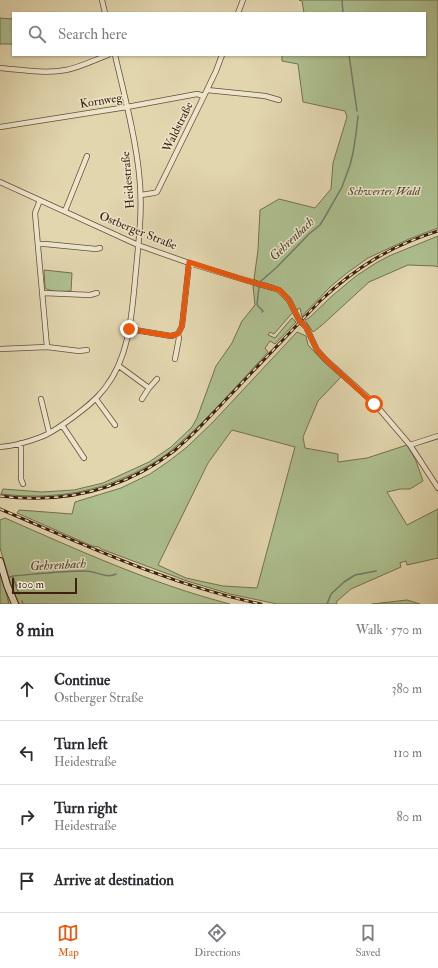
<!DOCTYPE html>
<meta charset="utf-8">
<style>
body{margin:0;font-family:"IM FELL Double Pica",serif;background:#f2f2f3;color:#2b2b33}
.scale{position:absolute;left:12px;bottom:10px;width:65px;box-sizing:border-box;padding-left:4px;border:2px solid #3d210e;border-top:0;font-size:11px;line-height:14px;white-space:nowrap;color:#3d210e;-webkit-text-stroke:3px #ece4cb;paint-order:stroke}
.stop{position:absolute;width:12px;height:12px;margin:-9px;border:3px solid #ea580c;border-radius:50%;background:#fff}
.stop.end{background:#ea580c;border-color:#fff;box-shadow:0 1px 4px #0008}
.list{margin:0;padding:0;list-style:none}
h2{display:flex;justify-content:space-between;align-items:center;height:52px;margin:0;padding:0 16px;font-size:17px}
h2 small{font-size:13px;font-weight:400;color:#7c7c81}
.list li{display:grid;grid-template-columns:26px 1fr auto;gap:12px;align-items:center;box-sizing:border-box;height:64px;padding:0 16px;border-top:1px solid #e1e1e2}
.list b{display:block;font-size:15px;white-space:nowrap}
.list p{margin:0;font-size:13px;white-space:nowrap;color:#7c7c81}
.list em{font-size:13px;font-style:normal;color:#7c7c81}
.icon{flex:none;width:22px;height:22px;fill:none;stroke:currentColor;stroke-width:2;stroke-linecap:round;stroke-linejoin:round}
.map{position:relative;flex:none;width:438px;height:604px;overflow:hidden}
.search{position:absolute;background:#fff;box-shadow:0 1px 3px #0004;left:12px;right:12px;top:12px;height:44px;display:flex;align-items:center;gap:10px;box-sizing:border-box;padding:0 14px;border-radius:0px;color:#7c7c81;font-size:15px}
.sheet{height:308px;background:#fff}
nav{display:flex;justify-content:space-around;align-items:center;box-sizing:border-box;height:56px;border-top:1px solid #e1e1e2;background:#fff;font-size:11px;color:#7c7c81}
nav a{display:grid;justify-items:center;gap:2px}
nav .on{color:#ea580c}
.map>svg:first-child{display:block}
.green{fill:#adbf8f;stroke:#75704e;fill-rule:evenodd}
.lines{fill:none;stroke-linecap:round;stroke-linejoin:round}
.stream{stroke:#727c6a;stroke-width:1.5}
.street-casing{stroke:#664e36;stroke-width:6}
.secondary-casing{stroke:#3d210e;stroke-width:8}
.street{stroke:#ece4cb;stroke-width:4.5}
.secondary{stroke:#ece4cb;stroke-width:6}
.rail-casing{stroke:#3d210e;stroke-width:3}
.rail{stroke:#ece4cb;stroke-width:1.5;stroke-dasharray:4.5;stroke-linecap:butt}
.street-bridge-casing{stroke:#664e36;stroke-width:6;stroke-linecap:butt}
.street-bridge{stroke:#ece4cb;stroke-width:4.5}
.route{stroke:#ea580c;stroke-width:5}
.labels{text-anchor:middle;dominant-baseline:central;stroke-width:3;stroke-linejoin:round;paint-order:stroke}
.street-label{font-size:12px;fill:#3d210e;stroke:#ece4cb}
.park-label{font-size:12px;font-style:italic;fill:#59482e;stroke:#ece4cb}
.water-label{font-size:13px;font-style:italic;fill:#534734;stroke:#ece4cb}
</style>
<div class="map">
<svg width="438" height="604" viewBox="0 0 438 604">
<rect width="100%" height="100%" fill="#e2d6af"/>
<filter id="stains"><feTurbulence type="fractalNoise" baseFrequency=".005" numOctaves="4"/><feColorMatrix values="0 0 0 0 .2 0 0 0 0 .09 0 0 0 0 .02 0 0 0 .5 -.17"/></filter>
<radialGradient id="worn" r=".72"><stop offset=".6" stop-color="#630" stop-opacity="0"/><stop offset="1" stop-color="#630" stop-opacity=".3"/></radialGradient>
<!-- green -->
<path class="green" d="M299,0H438V228L409,239L368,258L347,273L330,287L304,314L302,317L300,308L293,312L274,334L270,332L268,335L275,338L292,318L296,322L275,344L270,341L265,348L268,352C238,384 209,419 175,447C165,456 154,463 142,469C97,493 52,500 1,494L3,489L42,492L74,490L103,483L149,462L171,447L192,427L197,418L216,366L232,343L242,321L255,305L253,286L257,281L254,279L258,250L260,210L279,199L315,208L331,189L333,163L347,117L345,111L303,102L298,64L282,61V55H425V13H304L302,1Z
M0,18L13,19V44H0Z
M438,236V267L435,266L408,265L369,282L321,326L313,332L305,320L309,318L332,296L356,276L376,263L389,256Z
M44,270L72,273L71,291C63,291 52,293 45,288Z
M297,332L306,336L308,345L324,362L341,377L318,401L303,437L305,448L338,454V462L367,458L407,445L416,461L423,481L410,489H400L387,492L407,525L438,509V558L407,565L406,561L400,563L401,567L351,589L336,602L337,604H277L230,594L187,581L101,549L99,547L92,546L17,513L19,510L72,514L75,502L121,488L150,474L169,461L187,447L213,422ZM232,430L295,447L257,588L223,586L186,578L158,565L208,463Z
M5,518C78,550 152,584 230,604H19L11,584L0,548V520Z
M0,569L9,604H0Z
M407,600L420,604H372Z"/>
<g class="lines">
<!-- stream -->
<path class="stream" d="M342,0L343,13
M349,55L357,111
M261,281L277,267L309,234L320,225L326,215L342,187L350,165L353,153L356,134L358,116
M259,287L257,304L258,306L263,311L262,312
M13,577L19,594
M7,578L13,576C37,574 61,571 85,571C96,571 106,579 116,574
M22,601L23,604
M327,604L331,594L344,582L355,575L376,571"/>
<!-- street casing -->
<g class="street-casing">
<path id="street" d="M102,0L105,13
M238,13L243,0
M0,68C22,70 45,74 66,70C81,67 94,60 108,55
M207,90L265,96L279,100
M0,127L127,107L197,94L204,96
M0,182L138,245L189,263L245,280L273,288L279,290L289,300L299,320
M141,195L154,193L157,192L204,96L216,71L222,55
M40,200L35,213L47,347
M65,211L87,156
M38,244H45L96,249L100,248
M43,293L90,295L97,293
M303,324L306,327L317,350L326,360L375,404L410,445L438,488
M129,329L171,336L178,334L182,326L189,263
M0,349L47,347L79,351L87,350
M175,359L179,338L178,334
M119,366L149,388L157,379
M41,399L49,432
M96,399L115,425
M142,399L149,388
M62,425L84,458
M21,443V479L23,484
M410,445L438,436
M0,447C14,446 28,442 41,437C52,433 62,425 72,418C84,409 96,400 105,388C131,355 132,309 136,270C139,237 143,206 139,173C135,134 124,94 115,55"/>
</g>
<!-- secondary casing -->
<g class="secondary-casing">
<path id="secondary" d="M0,561L7,585L15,604"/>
</g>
<!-- street -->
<use href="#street" class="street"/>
<!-- secondary -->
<use href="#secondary" class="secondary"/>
<!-- rail casing -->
<g class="rail-casing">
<path id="rail" d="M0,496C63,504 123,490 174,451C182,444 190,437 197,430L320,301C356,267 391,246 438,231
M0,509C85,545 170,585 261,604"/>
</g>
<!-- rail -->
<use href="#rail" class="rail"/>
<!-- street-bridge casing -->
<g class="street-bridge-casing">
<path id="street-bridge" d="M299,320L303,324"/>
</g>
<!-- street-bridge -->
<use href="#street-bridge" class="street-bridge"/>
</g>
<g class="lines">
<!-- route -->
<path class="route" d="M129,329L171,336L178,334L182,326L189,262L245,280L280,290L289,300L299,320L306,327L317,350L326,360L374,404"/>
</g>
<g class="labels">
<!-- street labels -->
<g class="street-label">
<text transform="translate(101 101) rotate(-9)">Kornweg</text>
<text transform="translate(178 127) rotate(-64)">Waldstraße</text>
<text transform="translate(128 180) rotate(-95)">Heidestraße</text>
<text transform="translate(138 231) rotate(22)">Ostberger Straße</text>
</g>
<!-- park labels -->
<g class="park-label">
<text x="384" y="191">Schwerter Wald</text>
</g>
<!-- water labels -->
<g class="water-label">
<text transform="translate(292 239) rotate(-44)">Gehrenbach</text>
<text transform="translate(58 565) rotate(-3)">Gehrenbach</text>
</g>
</g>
<rect width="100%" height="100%" filter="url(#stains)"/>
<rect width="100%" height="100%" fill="url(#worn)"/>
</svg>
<div class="scale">100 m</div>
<div class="stop" style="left:374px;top:404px"></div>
<div class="stop end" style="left:129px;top:329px"></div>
<div class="search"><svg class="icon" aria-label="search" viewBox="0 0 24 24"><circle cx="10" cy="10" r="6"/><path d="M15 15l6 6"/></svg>Search here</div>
</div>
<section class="sheet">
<h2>8 min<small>Walk · 570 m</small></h2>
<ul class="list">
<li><svg class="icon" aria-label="ahead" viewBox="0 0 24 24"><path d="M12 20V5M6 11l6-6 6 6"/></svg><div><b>Continue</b><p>Ostberger Straße</p></div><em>380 m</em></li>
<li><svg class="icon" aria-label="left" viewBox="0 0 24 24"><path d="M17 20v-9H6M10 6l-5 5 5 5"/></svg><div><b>Turn left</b><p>Heidestraße</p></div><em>110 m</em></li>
<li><svg class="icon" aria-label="right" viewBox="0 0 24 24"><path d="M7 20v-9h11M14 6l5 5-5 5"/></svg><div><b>Turn right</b><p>Heidestraße</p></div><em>80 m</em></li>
<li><svg class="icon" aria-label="arrive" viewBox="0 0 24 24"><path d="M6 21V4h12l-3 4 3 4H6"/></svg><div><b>Arrive at destination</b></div></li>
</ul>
</section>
<nav>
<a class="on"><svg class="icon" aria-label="map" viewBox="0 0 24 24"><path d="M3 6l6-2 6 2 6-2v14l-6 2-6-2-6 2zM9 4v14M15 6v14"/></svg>Map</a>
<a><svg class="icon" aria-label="directions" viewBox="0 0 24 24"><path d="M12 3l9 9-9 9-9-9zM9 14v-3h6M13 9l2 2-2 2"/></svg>Directions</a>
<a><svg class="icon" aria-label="saved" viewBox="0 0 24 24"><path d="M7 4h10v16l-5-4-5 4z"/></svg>Saved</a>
</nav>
